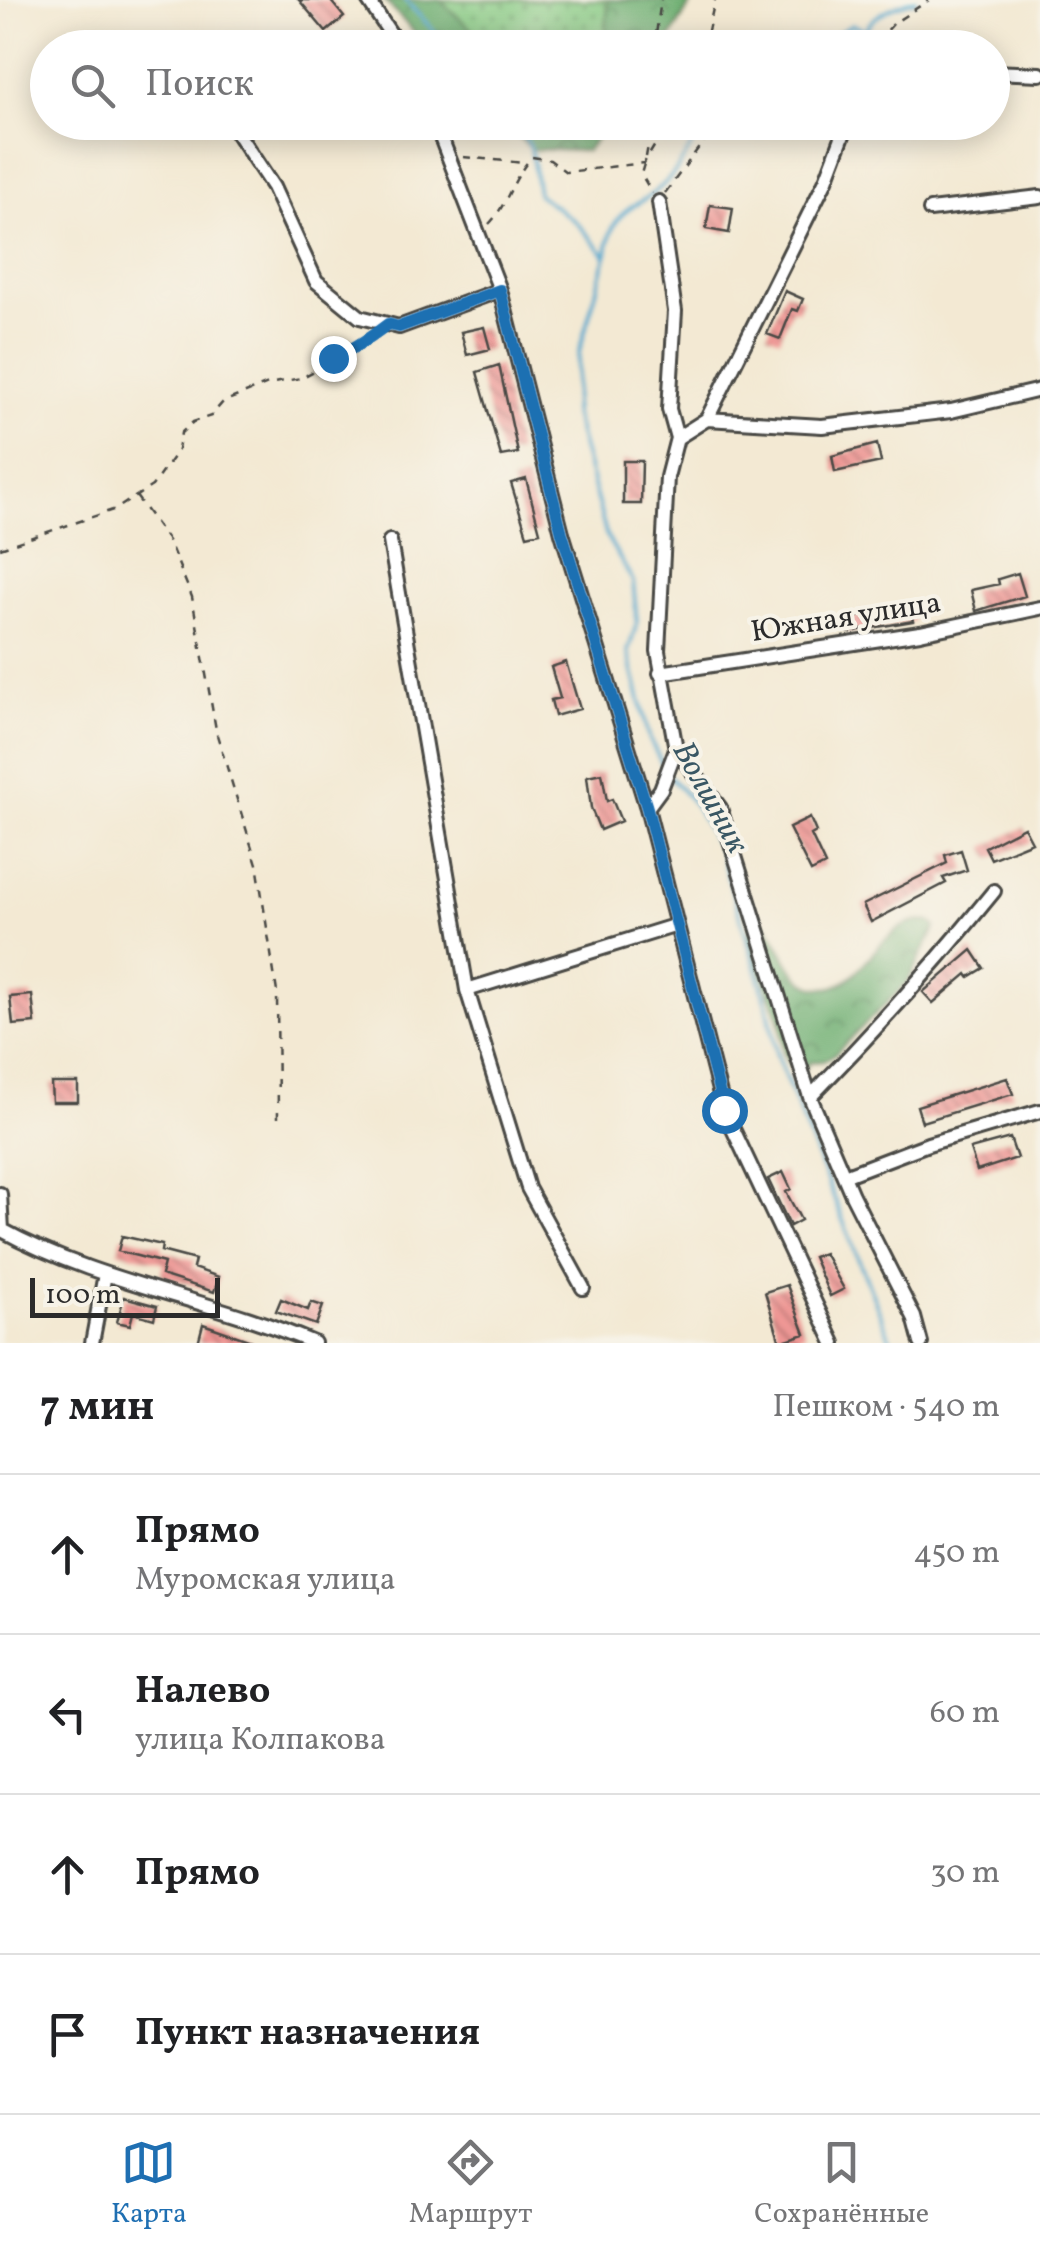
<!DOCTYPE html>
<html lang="ru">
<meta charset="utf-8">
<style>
body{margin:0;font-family:Vollkorn,serif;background:#f6f6f6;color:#202124}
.scale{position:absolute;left:30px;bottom:25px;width:190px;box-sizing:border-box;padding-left:10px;border:5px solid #2b2b2b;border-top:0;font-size:28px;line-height:35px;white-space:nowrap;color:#2b2b2b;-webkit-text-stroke:8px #f7f3e8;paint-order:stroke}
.stop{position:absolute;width:30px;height:30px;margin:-22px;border:8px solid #1f6fb2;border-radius:50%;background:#fff}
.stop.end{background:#1f6fb2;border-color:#fff;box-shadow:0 2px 10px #0008}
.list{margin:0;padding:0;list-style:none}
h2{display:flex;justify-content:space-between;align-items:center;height:130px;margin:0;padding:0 40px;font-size:42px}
h2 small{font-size:32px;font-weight:400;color:#757577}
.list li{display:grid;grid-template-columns:65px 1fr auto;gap:30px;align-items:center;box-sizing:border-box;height:160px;padding:0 40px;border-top:2px solid #e0e0e0}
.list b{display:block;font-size:38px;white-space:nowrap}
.list p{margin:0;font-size:32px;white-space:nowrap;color:#757577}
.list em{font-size:32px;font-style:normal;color:#757577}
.icon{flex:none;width:55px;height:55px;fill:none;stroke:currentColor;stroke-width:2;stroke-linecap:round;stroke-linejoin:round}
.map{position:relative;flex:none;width:1040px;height:1343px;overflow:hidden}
.search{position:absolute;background:#fff;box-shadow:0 5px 25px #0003;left:30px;right:30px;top:30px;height:110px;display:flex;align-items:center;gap:25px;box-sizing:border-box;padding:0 35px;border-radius:55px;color:#757577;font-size:38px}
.sheet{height:770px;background:#fff}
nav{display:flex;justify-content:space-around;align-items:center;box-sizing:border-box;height:140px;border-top:2px solid #e0e0e0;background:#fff;font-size:28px;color:#757577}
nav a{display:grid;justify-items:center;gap:5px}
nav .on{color:#1f6fb2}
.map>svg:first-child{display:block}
.forest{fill:url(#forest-crowns);stroke:#4c6c4e;stroke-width:2.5}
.garden{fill:url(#garden-dots);stroke:#587a56;stroke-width:2.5}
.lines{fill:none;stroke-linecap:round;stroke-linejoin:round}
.stream{stroke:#52a8ce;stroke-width:4}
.building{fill:url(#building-back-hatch)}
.minor-casing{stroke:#494844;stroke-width:18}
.path{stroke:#494844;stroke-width:2.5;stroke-dasharray:8 8;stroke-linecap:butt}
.minor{stroke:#fff;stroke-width:12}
.route{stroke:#1f6fb2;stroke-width:12}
.labels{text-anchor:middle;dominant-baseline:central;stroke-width:8;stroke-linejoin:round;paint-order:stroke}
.street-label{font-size:30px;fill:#2b2b2b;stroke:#f7f3e8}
.water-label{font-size:32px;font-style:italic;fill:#395764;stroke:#f7f3e8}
</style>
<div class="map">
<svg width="1040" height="1343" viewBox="0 0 1040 1343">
<defs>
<pattern id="forest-crowns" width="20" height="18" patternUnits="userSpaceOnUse" patternTransform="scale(2.5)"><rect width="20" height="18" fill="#6cad70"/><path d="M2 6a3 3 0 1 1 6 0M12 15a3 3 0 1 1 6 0" fill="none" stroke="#598d5c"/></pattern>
<pattern id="garden-dots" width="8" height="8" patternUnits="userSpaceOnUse" patternTransform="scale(2.5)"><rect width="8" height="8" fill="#85c982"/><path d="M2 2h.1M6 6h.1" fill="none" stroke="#6da36b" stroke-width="1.8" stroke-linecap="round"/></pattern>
<pattern id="building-back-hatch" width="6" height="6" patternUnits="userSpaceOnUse" patternTransform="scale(2.5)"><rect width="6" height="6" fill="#ee9794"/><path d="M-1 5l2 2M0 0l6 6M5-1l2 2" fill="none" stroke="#c17b79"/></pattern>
</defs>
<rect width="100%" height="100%" fill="#f7f3e8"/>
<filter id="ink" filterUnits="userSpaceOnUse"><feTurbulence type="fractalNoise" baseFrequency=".01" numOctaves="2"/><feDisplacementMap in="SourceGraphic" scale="20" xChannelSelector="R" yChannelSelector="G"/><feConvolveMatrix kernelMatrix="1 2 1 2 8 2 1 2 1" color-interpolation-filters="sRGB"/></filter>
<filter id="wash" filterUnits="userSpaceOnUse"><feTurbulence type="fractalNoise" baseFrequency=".0048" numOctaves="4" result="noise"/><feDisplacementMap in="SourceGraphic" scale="40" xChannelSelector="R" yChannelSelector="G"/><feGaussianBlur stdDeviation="2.25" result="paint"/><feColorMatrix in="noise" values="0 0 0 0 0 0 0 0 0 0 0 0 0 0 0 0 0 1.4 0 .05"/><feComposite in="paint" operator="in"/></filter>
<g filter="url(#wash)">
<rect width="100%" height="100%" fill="#f3e9d3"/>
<!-- forest -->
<path class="forest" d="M384,0H440L490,47H428Z
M608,0H693L665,47L605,48Z
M505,123H608L586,151L531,149Z
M761,921C781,937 789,981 815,987C863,999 877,913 931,922L936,927L907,983L836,1053L824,1061L810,1062L802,1072L790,1064L784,1052L779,1018L750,941V928Z"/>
<!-- garden -->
<path class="garden" d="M440,0H608L605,47H490Z"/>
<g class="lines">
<!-- stream -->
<path class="stream" d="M405,0L450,48
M814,48L852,25L866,30C874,12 900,4 916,0
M516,122L531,149L538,194L576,222L606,256L579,352L573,412L607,537L633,581L637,623L628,652L650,740L664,768
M607,254C612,201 638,213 668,180C681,166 693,144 701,126L709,122
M669,776L695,805L720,851L767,1004L777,1056L892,1343"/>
</g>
<g id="blocks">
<!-- building -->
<path class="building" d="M299,0H330L344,17L326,32Z
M710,205L733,208L729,233L706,229Z
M785,291L803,299L798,311L792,309L780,339L767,334Z
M484,327L490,349L467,355L461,332Z
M499,365L518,453L501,456L477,372Z
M877,444L881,462L835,472L832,456Z
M623,461H642L641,504H623Z
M526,479L540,532L527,535L511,483Z
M1018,573L1025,596L976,611L971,590L999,584L998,579Z
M910,606L913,621L848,632L845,619Z
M566,662L580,709L555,716L551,700L560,698L551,667Z
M602,773L607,801L612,799L621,821L600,830L591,808L587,776Z
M810,818L816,832L811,835L825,865L811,872L789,828Z
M1024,827L1032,842L991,859L985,847Z
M961,850L967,870L943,878L946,883L871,922L863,905L947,863L945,855Z
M972,950L984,968L969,977L967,974L933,1003L923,992Z
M32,995L35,1023L13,1025L10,997Z
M1007,1078L1013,1094L922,1122L917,1106Z
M51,1083H78V1102H52Z
M1010,1138L1017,1158L977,1171L970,1149Z
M783,1172L791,1189L786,1192L801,1220L790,1226L768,1179Z
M122,1236L162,1245L161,1251L195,1260L193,1268L219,1277L214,1292L161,1275L164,1263L118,1251Z
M824,1253L844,1289L830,1296L813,1257Z
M787,1285L805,1334L780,1342L765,1292Z
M124,1297L157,1306L154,1319L133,1313L130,1325L117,1322Z
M281,1299L308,1310L311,1302L323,1306L316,1325L276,1311Z
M203,1324L251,1341V1343H198Z"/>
</g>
</g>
<g filter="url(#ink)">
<use href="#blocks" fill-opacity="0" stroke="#494844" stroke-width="2.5"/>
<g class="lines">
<!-- minor casing -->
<g class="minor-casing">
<path id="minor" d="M368,0L400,48
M992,72L1040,74
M226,122L234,128L273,187L316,281L360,317L399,327L500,290
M435,122L500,290L562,533L647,808L724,1110L834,1343
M659,202L675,311L669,409L677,438L667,477L658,651L676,749L720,808L810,1097L852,1195L914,1317L921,1343
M930,210L1040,197
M707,419L822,426L951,411L1040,390
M707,419L826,180L848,122
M677,438L707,419
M390,541L467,990
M660,673L920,633L1040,608
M647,808L661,789L676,749
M810,1097C875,1031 936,963 994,891
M844,1176L928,1144L1040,1111
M0,1194L2,1230
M0,1229C98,1283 212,1299 314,1343
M583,1288L528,1188L467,990L677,925
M92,1343L105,1274"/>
</g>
<!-- path -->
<path class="path" d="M654,48L661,0
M704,48L715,0
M846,48L876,43L894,23L929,0
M463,157L525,163
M646,157L652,122
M644,164L641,174L652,193
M665,193L718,122
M489,224C508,204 512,178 532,157L550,160L566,172L644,163L669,122
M136,496L169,542L192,597L217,735L257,864L277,992L278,1118
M0,548L116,509L152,486L178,450L181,433L193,422L211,416L223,402L268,384L301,378L351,351L372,334"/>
<!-- minor -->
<use href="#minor" class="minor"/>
</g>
</g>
<g class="lines" filter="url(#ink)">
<!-- route -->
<path class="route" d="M333,358C353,350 371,337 388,324L399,327L500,290L562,533L647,808L724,1110"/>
</g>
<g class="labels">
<!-- street labels -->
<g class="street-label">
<text transform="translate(846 618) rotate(-9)">Южная улица</text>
</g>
<!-- water labels -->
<g class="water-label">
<text transform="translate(709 798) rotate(61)">Волшник</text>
</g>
</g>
</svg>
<div class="scale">100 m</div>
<div class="stop" style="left:724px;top:1110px"></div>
<div class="stop end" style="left:333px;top:358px"></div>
<div class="search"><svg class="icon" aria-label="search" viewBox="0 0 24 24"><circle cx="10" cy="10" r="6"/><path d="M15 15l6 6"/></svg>Поиск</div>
</div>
<section class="sheet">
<h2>7 мин<small>Пешком · 540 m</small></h2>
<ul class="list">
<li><svg class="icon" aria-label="ahead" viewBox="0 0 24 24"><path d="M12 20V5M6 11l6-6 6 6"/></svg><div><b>Прямо</b><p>Муромская улица</p></div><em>450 m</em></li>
<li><svg class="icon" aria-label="left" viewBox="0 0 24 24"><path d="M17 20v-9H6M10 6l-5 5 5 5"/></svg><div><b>Налево</b><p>улица Колпакова</p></div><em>60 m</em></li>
<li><svg class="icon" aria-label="ahead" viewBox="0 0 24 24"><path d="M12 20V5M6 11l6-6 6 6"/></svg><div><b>Прямо</b></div><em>30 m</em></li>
<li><svg class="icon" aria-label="arrive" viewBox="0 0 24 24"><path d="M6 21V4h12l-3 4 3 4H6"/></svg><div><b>Пункт назначения</b></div></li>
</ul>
</section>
<nav>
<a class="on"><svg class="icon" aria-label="map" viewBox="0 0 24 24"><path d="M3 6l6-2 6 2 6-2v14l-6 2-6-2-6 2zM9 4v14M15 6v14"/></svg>Карта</a>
<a><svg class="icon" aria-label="directions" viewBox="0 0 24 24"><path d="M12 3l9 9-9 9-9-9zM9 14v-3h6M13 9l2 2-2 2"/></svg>Маршрут</a>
<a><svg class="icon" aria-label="saved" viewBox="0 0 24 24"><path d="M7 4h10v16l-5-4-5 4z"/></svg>Сохранённые</a>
</nav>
